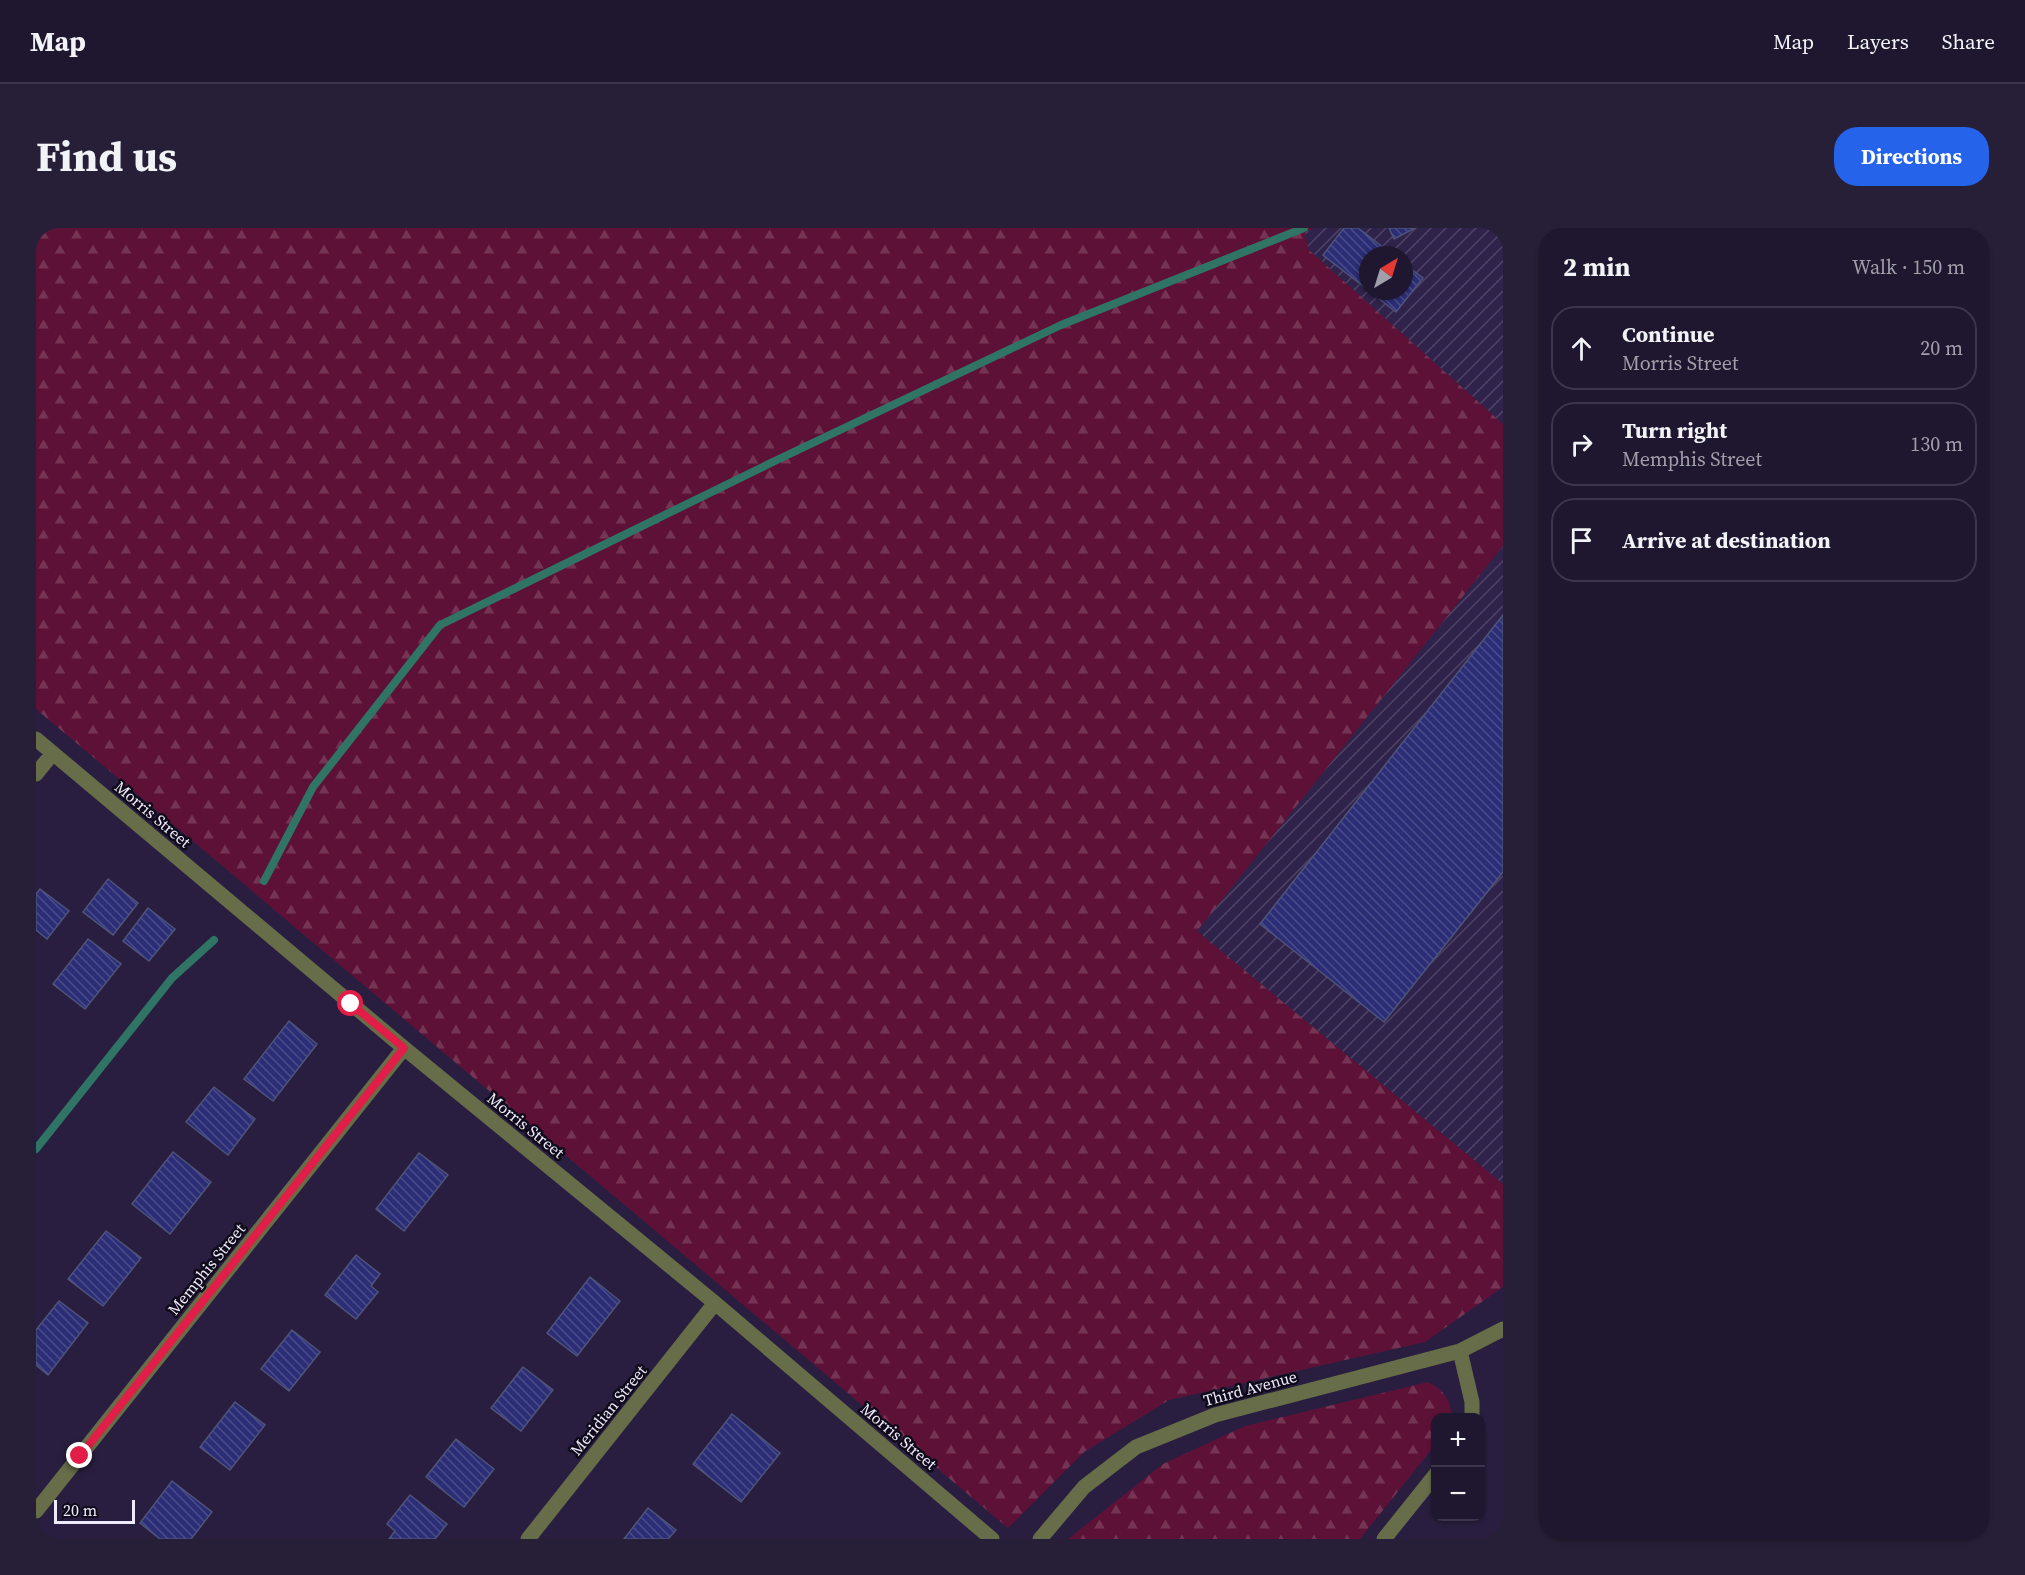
<!DOCTYPE html>
<meta charset="utf-8">
<style>
body{margin:0;font-family:"Source Serif 4",serif;background:#271f37;color:#f1f3f6}
.controls{position:absolute;right:18px;bottom:18px;display:grid;overflow:hidden;border-radius:12px;box-shadow:0 2px 4px #0004}
.controls button{width:54px;height:54px;display:grid;place-items:center;padding:0;border:0;border-bottom:2px solid #3c354b;background:#1f162f;color:#f1f3f6;font:30px sans-serif}
.compass{position:absolute;left:1323px;top:18px;width:54px;height:54px;border-radius:50%;background:#1f162f;box-shadow:0 2px 4px #0004;rotate:38deg}
.scale{position:absolute;left:18px;bottom:15px;width:81px;box-sizing:border-box;padding-left:6px;border:3px solid #efebfd;border-top:0;font-size:16px;line-height:21px;white-space:nowrap;color:#efebfd;-webkit-text-stroke:4px #100b1a;paint-order:stroke}
.stop{position:absolute;width:18px;height:18px;margin:-14px;border:4px solid #e11d48;border-radius:50%;background:#fff}
.stop.end{background:#e11d48;border-color:#fff;box-shadow:0 2px 6px #0008}
.list{margin:0;padding:0;list-style:none}
h2{display:flex;justify-content:space-between;align-items:center;height:78px;margin:0;padding:0 24px;font-size:26px}
h2 small{font-size:20px;font-weight:400;color:#a19faa}
.list li{display:grid;grid-template-columns:39px 1fr auto;gap:18px;align-items:center;box-sizing:border-box;height:84px;margin:0 12px 12px;padding:0 12px;border:2px solid #3c354b;border-radius:24px}
.list b{display:block;font-size:22px;white-space:nowrap}
.list p{margin:0;font-size:20px;white-space:nowrap;color:#a19faa}
.list em{font-size:20px;font-style:normal;color:#a19faa}
.icon{flex:none;width:33px;height:33px;fill:none;stroke:currentColor;stroke-width:2;stroke-linecap:round;stroke-linejoin:round}
.map{position:relative;flex:none;width:1467px;height:1311px;overflow:hidden;border-radius:24px}
header{display:flex;align-items:center;gap:36px;box-sizing:border-box;height:84px;padding:0 30px;background:#1f162f;border-bottom:2px solid #3c354b}
header strong{font-size:28px}
nav{display:flex;gap:33px;margin-inline-start:auto;font-size:21px}
.intro{display:flex;align-items:center;justify-content:space-between;box-sizing:border-box;height:144px;padding:0 36px}
h1{margin:0;font-size:42px}
.button{padding:15px 27px;border-radius:24px;background:#2563eb;color:#fff;font-size:21px;font-weight:700}
main{display:flex;gap:36px;padding:0 36px}
aside{flex:1;background:#1f162f;border-radius:24px;box-shadow:0 2px 4px #0004}
.map>svg:first-child{display:block}
.industrial{fill:url(#industrial-furrows);fill-rule:evenodd}
.forest{fill:url(#forest-firs)}
.lines{fill:none;stroke-linecap:round;stroke-linejoin:round}
.stream{stroke:#2f7465;stroke-width:8}
.building{fill:url(#building-back-hatch);stroke:#4e547a;stroke-width:1.5}
.minor{stroke:#666d48;stroke-width:15}
.route{stroke:#e11d48;stroke-width:8}
.labels{text-anchor:middle;dominant-baseline:central;stroke-width:5;stroke-linejoin:round;paint-order:stroke}
.street-label{font-size:16px;fill:#efebfd;stroke:#100b1a}
</style>
<header>
<strong>Map</strong>
<nav><a>Map</a><a>Layers</a><a>Share</a></nav>
</header>
<div class="intro"><h1>Find us</h1><a class="button">Directions</a></div>
<main>
<div class="map">
<svg width="1467" height="1311" viewBox="0 0 1467 1311">
<defs>
<pattern id="industrial-furrows" width="10" height="10" patternUnits="userSpaceOnUse" patternTransform="scale(1.5)"><rect width="10" height="10" fill="#30234b"/><path d="M-1 1l2-2M0 10L10 0M9 11l2-2" fill="none" stroke="#4e4366"/></pattern>
<pattern id="forest-firs" width="22" height="20" patternUnits="userSpaceOnUse" patternTransform="scale(1.5)"><rect width="22" height="20" fill="#5e1136"/><path d="M5 1l3.5 6h-7zM16 11l3.5 6h-7z" fill="#753454"/></pattern>
<pattern id="building-back-hatch" width="6" height="6" patternUnits="userSpaceOnUse" patternTransform="scale(1.5)"><rect width="6" height="6" fill="#2b2d76"/><path d="M-1 5l2 2M0 0l6 6M5-1l2 2" fill="none" stroke="#4a4c8a"/></pattern>
</defs>
<rect width="100%" height="100%" fill="#291e3f"/>
<!-- industrial -->
<path class="industrial" d="M1278,0H1467V196L1272,21L1269,4ZM1332,27H1368V63H1332Z
M1467,318V956L1160,703Z"/>
<!-- forest -->
<path class="forest" d="M0,0H1278L1269,4L1272,21L1467,196V318L1161,703L1467,956V1059L1389,1114L1133,1172L1048,1224L972,1300L0,481Z
M1392,1154C1409,1163 1414,1171 1416,1189L1400,1190L1399,1217L1324,1311H1032L1127,1236L1209,1198Z"/>
<g class="lines">
<!-- stream -->
<path class="stream" d="M228,653L277,559L404,397L743,231L1025,97L1268,0
M0,921L136,750L178,712"/>
</g>
<!-- building -->
<path class="building" d="M1308,0H1322L1357,27H1332V62L1287,27Z
M1353,0H1379L1358,11Z
M1368,36L1387,50L1360,84L1333,63H1368Z
M1467,387V644L1348,794L1224,696Z
M72,651L102,675L77,707L47,684Z
M4,661L33,683L11,711L0,702V666Z
M112,680L139,701L113,733L87,713Z
M52,711L85,736L49,781L17,756Z
M253,793L281,816L237,873L208,851Z
M178,859L219,891L192,927L150,894Z
M137,924L175,954L134,1006L96,976Z
M383,925L412,947L368,1003L340,981Z
M70,1003L105,1030L67,1078L32,1051Z
M320,1027L344,1046L335,1058L342,1064L320,1091L289,1067Z
M554,1049L584,1073L541,1128L511,1105Z
M23,1073L52,1095L12,1147L0,1137V1102Z
M256,1102L284,1124L253,1163L225,1141Z
M487,1139L517,1162L485,1203L455,1180Z
M199,1174L229,1197L194,1242L164,1219Z
M696,1186L744,1225L705,1274L657,1236Z
M420,1211L458,1241L428,1279L390,1249Z
M136,1253L176,1284L155,1311H124L104,1295Z
M374,1267L411,1296L399,1311H353L359,1303L351,1296Z
M612,1280L640,1302L632,1311H588Z"/>
<g class="lines">
<!-- minor -->
<path class="minor" d="M0,511L368,820L679,1075L956,1311
M0,546L17,525
M1424,1123L1436,1174V1190
M0,1283L368,820
M492,1311L679,1075
M1004,1311L1048,1259L1100,1219L1179,1187L1424,1123L1467,1101
M1348,1311L1400,1246"/>
</g>
<g class="lines">
<!-- route -->
<path class="route" d="M44,1228L368,820L315,776"/>
</g>
<g class="labels">
<!-- street labels -->
<g class="street-label">
<text transform="translate(117 586) rotate(40)">Morris Street</text>
<text transform="translate(490 897) rotate(39)">Morris Street</text>
<text transform="translate(170 1041) rotate(-51)">Memphis Street</text>
<text transform="translate(1214 1160) rotate(-15)">Third Avenue</text>
<text transform="translate(572 1182) rotate(-51)">Meridian Street</text>
<text transform="translate(863 1208) rotate(40)">Morris Street</text>
</g>
</g>
</svg>
<div class="controls">
<button>+</button>
<button>−</button>
</div>
<svg class="compass" viewBox="-18 -18 36 36"><path d="M0-13l5 13h-10z" fill="#e53935"/><path d="M0 13l5-13h-10z" fill="#a19faa"/></svg>
<div class="scale">20 m</div>
<div class="stop" style="left:315px;top:776px"></div>
<div class="stop end" style="left:44px;top:1228px"></div>
</div>
<aside>
<h2>2 min<small>Walk · 150 m</small></h2>
<ul class="list">
<li><svg class="icon" aria-label="ahead" viewBox="0 0 24 24"><path d="M12 20V5M6 11l6-6 6 6"/></svg><div><b>Continue</b><p>Morris Street</p></div><em>20 m</em></li>
<li><svg class="icon" aria-label="right" viewBox="0 0 24 24"><path d="M7 20v-9h11M14 6l5 5-5 5"/></svg><div><b>Turn right</b><p>Memphis Street</p></div><em>130 m</em></li>
<li><svg class="icon" aria-label="arrive" viewBox="0 0 24 24"><path d="M6 21V4h12l-3 4 3 4H6"/></svg><div><b>Arrive at destination</b></div></li>
</ul>
</aside>
</main>
